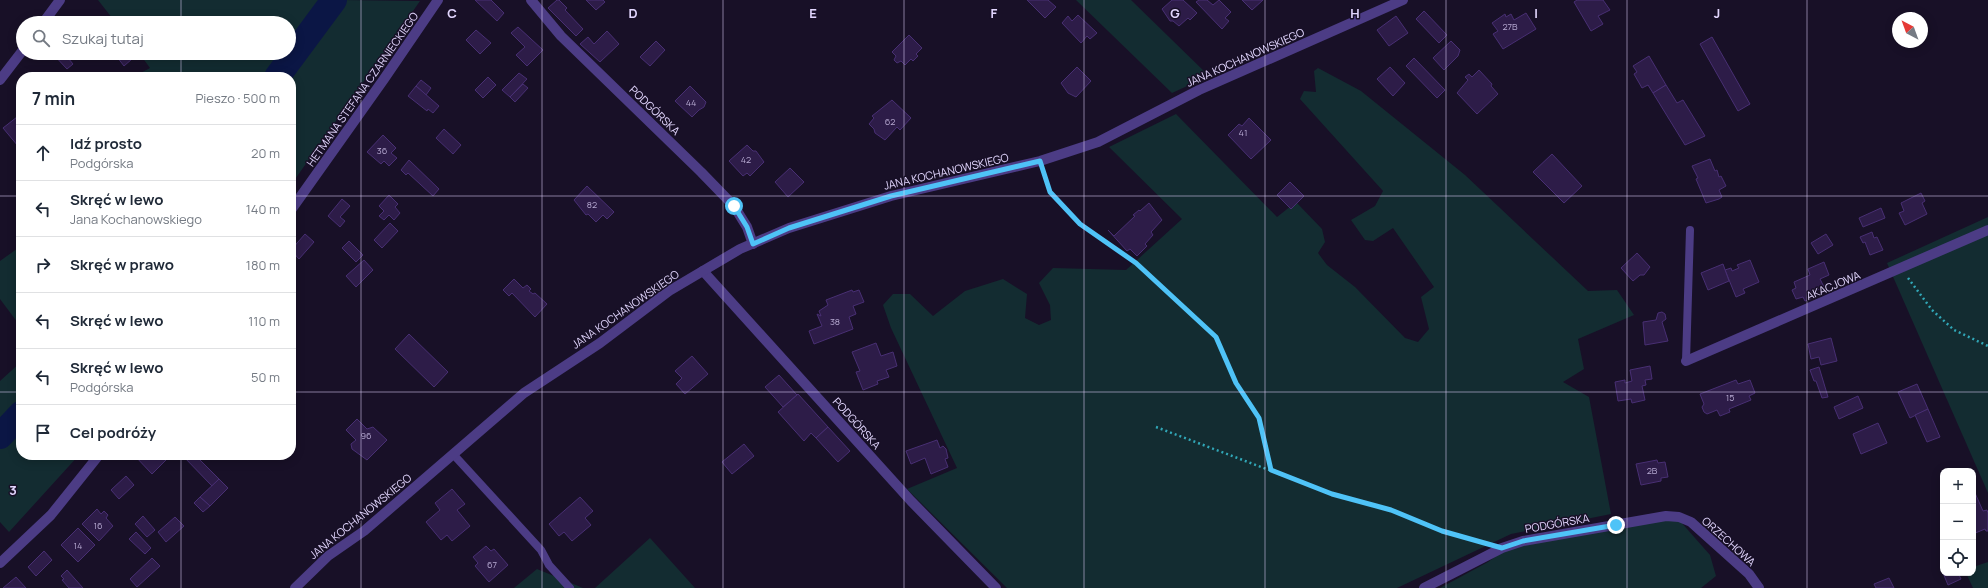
<!DOCTYPE html>
<html lang="pl">
<head>
<meta charset="utf-8">
<style>
	body { margin:0; font-family:Manrope,sans-serif; background:#f2f2f3; color:#1f2937 }
	.controls { position:absolute; right:12px; bottom:12px; display:grid; overflow:hidden; border-radius:8px; box-shadow:0 2px 10px #0003 }
	.controls button { width:36px; height:36px; display:grid; place-items:center; padding:0; border:0; border-bottom:1px solid #e0e1e3; background:#fff; color:#1f2937; font:20px sans-serif }
	.compass { position:absolute; left:1892px; top:12px; width:36px; height:36px; border-radius:50%; background:#fff; box-shadow:0 2px 10px #0003; rotate:319deg }
	.stop { position:absolute; width:12px; height:12px; margin:-9px; border:3px solid #4fc3f7; border-radius:50%; background:#fff }
	.stop.end { background:#4fc3f7; border-color:#fff; box-shadow:0 1px 4px #0008 }
	.list { margin:0; padding:0; list-style:none }
	h2 { display:flex; justify-content:space-between; align-items:center; height:52px; margin:0; padding:0 16px; font-size:17px }
	h2 small { font-size:13px; font-weight:400; color:#747a83 }
	.list li { display:grid; grid-template-columns:26px 1fr auto; gap:12px; align-items:center; box-sizing:border-box; height:56px; padding:0 16px; border-top:1px solid #e0e1e3 }
	.list b { display:block; font-size:15px; white-space:nowrap }
	.list p { margin:0; font-size:13px; white-space:nowrap; color:#747a83 }
	.list em { font-size:13px; font-style:normal; color:#747a83 }
	.icon { flex:none; width:22px; height:22px; fill:none; stroke:currentColor; stroke-width:2; stroke-linecap:round; stroke-linejoin:round }
	.map { position:relative; flex:none; width:1988px; height:588px; overflow:hidden }
	.search { position:absolute; background:#fff; box-shadow:0 2px 10px #0003; left:16px; top:16px; width:280px; height:44px; display:flex; align-items:center; gap:10px; box-sizing:border-box; padding:0 14px; border-radius:22px; color:#747a83; font-size:15px }
	.panel { position:absolute; background:#fff; box-shadow:0 2px 10px #0003; left:16px; top:72px; width:280px; height:388px; border-radius:16px }
	.map>svg:first-child { display:block }
</style>
</head>
<body>
<div class="map">
<svg width="1988" height="588" viewBox="0 0 1988 588">
	<rect width="100%" height="100%" fill="#181027"/>
	<!-- green -->
	<g fill="#132c31">
		<path d="M98,0H329L271,77H133L150,68L139,53H289V23H116Z"/>
		<path d="M340,0L420,1L291,185V77H282Z"/>
		<path d="M1076,0H1131L1209,76L1172,93Z"/>
		<path d="M1318,68L1361,91L1465,175L1588,291L1617,290L1634,315L1578,339L1584,369L1563,382L1589,397L1611,514L1511,534L1397,588H1007L907,489L957,468L891,328L883,305L893,294H910L933,316L965,291L1003,279L1027,294L1025,318L1039,325L1051,320L1050,305L1039,283L1053,268L1126,270L1182,219L1109,147L1176,114L1277,217L1296,202L1322,229L1325,242L1318,253L1327,265L1355,287L1405,338L1418,342L1429,329L1421,297L1434,287L1393,228L1373,241L1365,240L1351,220L1375,206L1383,191L1300,99L1304,91L1316,92L1314,71Z"/>
		<path d="M1988,217V493L1887,263Z"/>
		<path d="M21,246V327L0,299V261Z"/>
		<path d="M21,362V455H79L9,532L0,522V381Z"/>
		<path d="M1664,516L1680,521L1710,555L1716,576L1701,588H1440L1488,562L1513,544Z"/>
		<path d="M650,538L695,588H595Z"/>
		<path d="M1988,562V588H1973L1966,573H1973V567Z"/>
		<path d="M537,569L583,588H514Z"/>
	</g>
	<g fill="none" stroke-linecap="round" stroke-linejoin="round">
		<!-- river -->
		<g stroke="#0b1645" stroke-width="26">
			<path d="M277,77L334,0"/>
			<path d="M0,436L21,414"/>
		</g>
	</g>
	<!-- building -->
	<g fill="#2d1c48" stroke="#482f73">
		<path d="M475,0H491L504,13L497,21Z"/>
		<path d="M557,0H559L567,8L565,10L583,29L576,36L548,8Z"/>
		<path d="M586,0H603L605,2L596,10Z"/>
		<path d="M1027,0H1048L1056,7L1045,18Z"/>
		<path d="M1172,0H1183L1197,13L1190,20L1188,18L1179,26L1173,21H1170L1162,9Z"/>
		<path d="M1199,0H1207L1213,5L1219,0L1231,12L1225,18L1229,21L1222,29L1196,2Z"/>
		<path d="M1242,0H1263L1252,10Z"/>
		<path d="M1577,0H1603L1610,10L1598,16L1603,24L1591,31L1574,2Z"/>
		<path d="M1424,11L1447,35L1439,43L1416,19Z"/>
		<path d="M1526,13L1536,29L1503,49L1493,34L1498,31L1492,23L1505,14L1506,17L1511,14L1514,20Z"/>
		<path d="M1078,15L1097,33L1090,39L1087,36L1081,43L1062,23L1068,16L1072,21Z"/>
		<path d="M1396,16L1408,33L1389,46L1377,30Z"/>
		<path d="M518,27L543,50L527,66L516,55L525,47L511,33Z"/>
		<path d="M476,30L491,43L480,54L466,40Z"/>
		<path d="M607,31L619,44L600,62L580,44L588,37L594,44Z"/>
		<path d="M909,35L922,48L916,54L918,56L913,61L911,59L905,65L901,61L897,63L894,60L896,56L892,52Z"/>
		<path d="M1712,37L1750,104L1738,111L1700,44Z"/>
		<path d="M656,41L665,50L650,66L640,57Z"/>
		<path d="M1451,41L1460,50L1458,56L1444,70L1433,58Z"/>
		<path d="M64,53L73,64L67,69L53,54Z"/>
		<path d="M114,53H127L132,59L124,66Z"/>
		<path d="M1649,56L1666,85L1653,93L1648,85L1642,88L1634,74L1637,72L1633,66Z"/>
		<path d="M1414,58L1445,90L1437,98L1406,66Z"/>
		<path d="M1077,67L1091,81L1076,97L1068,93L1061,83Z"/>
		<path d="M1390,67L1405,83L1393,96L1377,79Z"/>
		<path d="M1479,70L1492,84L1491,86L1498,94L1477,114L1457,93L1468,80L1465,77L1469,74L1472,77Z"/>
		<path d="M519,73L527,79L510,97L502,90Z"/>
		<path d="M488,77L496,85L483,98L475,90Z"/>
		<path d="M421,80L431,88L426,95L416,86Z"/>
		<path d="M523,84L528,88L515,102L510,97Z"/>
		<path d="M1666,85L1677,103L1683,100L1705,136L1685,145L1653,93Z"/>
		<path d="M416,86L439,106L433,113L428,109L427,111L408,96Z"/>
		<path d="M690,86L706,102L704,107L699,110L692,117L675,101Z"/>
		<path d="M892,100L911,118L900,130L897,127L885,140L875,133L874,129L869,124L874,118L872,116Z"/>
		<path d="M17,117L21,122V144L18,146L3,128Z"/>
		<path d="M1249,118L1271,140L1251,159L1228,135L1239,124L1242,126Z"/>
		<path d="M444,129L461,145L453,154L436,138Z"/>
		<path d="M383,135L396,148L391,153L397,158L389,166L384,161L381,164L367,152Z"/>
		<path d="M747,145L753,151H756L764,162L750,176L747,173L743,176L729,161Z"/>
		<path d="M1552,154L1582,186L1564,203L1533,172Z"/>
		<path d="M1710,159L1715,171L1717,170L1719,177L1721,176L1726,186L1719,190L1722,197L1719,199L1706,203L1696,179L1698,178L1692,166Z"/>
		<path d="M409,160L439,189L433,196L408,173L406,175L401,170Z"/>
		<path d="M790,168L804,182L788,197L775,182Z"/>
		<path d="M1290,182L1304,196L1291,209L1277,195Z"/>
		<path d="M587,186L614,212L607,219L603,215L596,222L588,214L586,215L574,200Z"/>
		<path d="M1921,193L1925,201L1922,203L1927,214L1905,225L1899,213L1904,211L1901,203Z"/>
		<path d="M389,195L398,204L395,207L400,213L394,220L389,215L384,220L379,216L384,211L379,206Z"/>
		<path d="M342,199L350,206L340,217L345,221L340,227L328,216Z"/>
		<path d="M1149,203L1162,220L1151,232L1153,235L1145,244L1147,246L1137,256L1130,249L1127,251L1108,230L1114,236L1135,216L1133,215L1139,210L1140,211Z"/>
		<path d="M1881,208L1885,218L1863,227L1859,218Z"/>
		<path d="M390,223L398,231L382,248L374,240Z"/>
		<path d="M1872,232L1874,238L1877,237L1883,250L1870,255L1865,242L1863,243L1860,237Z"/>
		<path d="M305,234L314,242L299,259L291,250Z"/>
		<path d="M1826,234L1833,245L1818,254L1811,243Z"/>
		<path d="M349,241L363,255L356,262L342,248Z"/>
		<path d="M1637,253L1650,267L1644,275H1640L1633,281L1621,268Z"/>
		<path d="M364,260L373,270L356,287L346,276Z"/>
		<path d="M1750,260L1759,282L1743,289L1745,293L1736,297L1725,270L1731,268L1732,271L1739,268L1737,265Z"/>
		<path d="M1824,262L1829,275L1820,279L1824,287L1809,294L1811,299L1805,301L1803,297L1796,299L1792,290L1796,288L1794,282L1810,275L1808,269Z"/>
		<path d="M1723,264L1729,281L1708,290L1701,273Z"/>
		<path d="M514,279L523,288L527,285L531,289L529,291L533,294L535,293L547,304L535,317L512,293L509,296L503,290Z"/>
		<path d="M852,290L853,292L859,290L864,302L853,306L856,314L849,317L853,329L814,344L809,331L822,326L817,314L821,316L819,311L828,305L826,300Z"/>
		<path d="M1662,312L1665,314L1666,319L1662,322L1668,341L1645,345L1643,322L1656,320L1658,313Z"/>
		<path d="M409,334L448,372L434,387L395,349Z"/>
		<path d="M1831,338L1837,361L1821,365L1819,357L1811,359L1808,344Z"/>
		<path d="M876,343L881,356L893,352L897,366L886,370L889,377L877,381L878,384L863,390L856,372L860,371L852,352Z"/>
		<path d="M692,356L708,374L685,394L676,384L682,378L675,371Z"/>
		<path d="M1650,366L1652,379L1645,380L1646,385L1642,386L1645,400L1632,403L1631,399L1618,401L1615,382L1625,380V383L1632,381L1630,370Z"/>
		<path d="M1819,367L1828,397L1822,398L1816,381H1814L1810,370Z"/>
		<path d="M779,375L797,395L783,407L765,387Z"/>
		<path d="M1736,380L1738,384L1750,380L1755,393L1749,396L1751,400L1729,409L1730,412L1720,416L1717,410L1707,414L1704,412L1702,407L1704,404L1700,394Z"/>
		<path d="M1917,384L1928,409L1910,418L1898,392Z"/>
		<path d="M798,394L828,427L816,438L811,433L804,441L778,412Z"/>
		<path d="M1858,396L1863,408L1839,419L1834,407Z"/>
		<path d="M1928,409L1940,437L1927,442L1915,415Z"/>
		<path d="M357,419L367,429L373,427L387,440L367,460L352,449L351,444L356,440L346,430Z"/>
		<path d="M1878,423L1887,443L1861,454L1853,434Z"/>
		<path d="M828,427L850,451L838,462L816,438Z"/>
		<path d="M937,440L940,448L943,446L946,449L948,458L945,459L948,467L931,474L925,458L911,464L906,451Z"/>
		<path d="M744,444L754,456L732,474L722,462Z"/>
		<path d="M134,455H165L168,458L152,474Z"/>
		<path d="M182,455H195L219,479L212,486Z"/>
		<path d="M1657,460L1658,463L1665,462L1668,477L1661,478V481L1641,485L1636,464Z"/>
		<path d="M126,476L134,485L119,499L111,490Z"/>
		<path d="M219,479L228,488L210,506L200,497Z"/>
		<path d="M452,489L465,504L457,510L470,526L452,541L447,535L441,540L426,522L440,510L435,503Z"/>
		<path d="M1975,493L1983,511L1987,510L1988,513V531H1986L1985,529L1973,534V494Z"/>
		<path d="M200,497L210,506L203,512L194,503Z"/>
		<path d="M580,497L593,511L585,518L591,525L572,541L564,532L559,536L549,524Z"/>
		<path d="M97,509L101,514L104,511L108,515L106,518L113,526L99,541L82,524Z"/>
		<path d="M143,516L155,530L147,537L135,524Z"/>
		<path d="M175,517L184,526L166,542L158,532Z"/>
		<path d="M78,528L95,545L78,562L61,545Z"/>
		<path d="M136,532L151,548L145,554L129,539Z"/>
		<path d="M486,546L491,551L494,549L508,565L489,582L475,566L478,563L473,557Z"/>
		<path d="M44,551L52,560L36,576L28,567Z"/>
		<path d="M152,558L160,566L137,587L130,579Z"/>
		<path d="M67,570L83,588H69L62,580L64,579L61,576Z"/>
		<path d="M1943,573H1958L1961,579L1948,585Z"/>
		<path d="M16,577L26,588H3Z"/>
		<path d="M1889,578L1894,588H1876L1874,584Z"/>
	</g>
	<g fill="none" stroke-linecap="round" stroke-linejoin="round">
		<!-- path -->
		<g stroke="#31a7b7" stroke-width="2.5" stroke-dasharray="2 3" stroke-linecap="butt">
			<path d="M1043,171L1050,192L1080,224L1136,263L1216,337L1236,383L1259,418L1271,471"/>
			<path d="M1908,278L1932,310L1954,330L1988,346"/>
			<path d="M1156,427L1332,494L1391,510L1442,531L1484,543"/>
		</g>
		<!-- service -->
		<g stroke="#4c3c85" stroke-width="8">
			<path d="M1686,361L1690,230"/>
			<path d="M453,454L541,550L549,565L570,588"/>
		</g>
		<!-- minor -->
		<g stroke="#4c3c85" stroke-width="10">
			<path d="M531,0L561,36L701,172L734,206L747,227L753,244"/>
			<path d="M43,23L60,0"/>
			<path d="M0,80L23,50"/>
			<path d="M291,210L384,79L438,0"/>
			<path d="M703,271L911,501L996,588"/>
			<path d="M1686,361L1988,230"/>
			<path d="M0,563L51,515L99,455"/>
			<path d="M295,588L328,556L364,531L524,393L600,343L669,291L740,249L789,228L891,196L1040,161L1098,142L1199,90L1403,0"/>
			<path d="M1424,588L1502,548L1523,541L1666,516L1679,517L1691,522L1749,574L1759,588"/>
		</g>
	</g>
	<g fill="none" stroke-linecap="round" stroke-linejoin="round">
		<!-- route -->
		<path stroke="#4fc3f7" stroke-width="5" d="M734,206L747,227L753,244L789,228L891,196L1040,161L1050,192L1080,224L1136,263L1216,337L1236,383L1259,418L1271,470L1332,494L1391,510L1442,531L1502,548L1523,541L1616,525"/>
	</g>
	<!-- grid -->
	<path fill="none" stroke="#e2d6fe" stroke-width="1" stroke-opacity="0.55" d="M181,0V23M361,0V588M542,0V588M723,0V588M904,0V588M1084,0V588M1265,0V588M1446,0V588M1627,0V588M1807,0V588M181,53V77M0,196H21M291,196H1988M0,392H21M291,392H1988M181,455V588"/>
	<g text-anchor="middle" dominant-baseline="central" stroke-width="3" stroke-linejoin="round" paint-order="stroke">
		<!-- number labels -->
		<g font-size="9" fill="#b5a8d0">
			<text x="1510" y="26">27B</text>
			<text x="691" y="102">44</text>
			<text x="890" y="121">62</text>
			<text x="1243" y="132">41</text>
			<text x="382" y="150">36</text>
			<text x="746" y="159">42</text>
			<text x="592" y="204">82</text>
			<text x="835" y="321">38</text>
			<text x="1730" y="397">15</text>
			<text x="366" y="435">96</text>
			<text x="1652" y="470">2B</text>
			<text x="98" y="525">16</text>
			<text x="78" y="545">14</text>
			<text x="492" y="564">67</text>
		</g>
		<!-- street labels -->
		<g font-size="11" fill="#e2d6fe" stroke="#181027">
			<text transform="translate(1245 57) rotate(-24)">JANA KOCHANOWSKIEGO</text>
			<text transform="translate(362 89) rotate(-55)">HETMANA STEFANA CZARNIECKIEGO</text>
			<text transform="translate(655 110) rotate(44)">PODGÓRSKA</text>
			<text transform="translate(946 171) rotate(-13)">JANA KOCHANOWSKIEGO</text>
			<text transform="translate(1833 285) rotate(-23)">AKACJOWA</text>
			<text transform="translate(625 309) rotate(-35)">JANA KOCHANOWSKIEGO</text>
			<text transform="translate(857 423) rotate(48)">PODGÓRSKA</text>
			<text transform="translate(360 516) rotate(-39)">JANA KOCHANOWSKIEGO</text>
			<text transform="translate(1557 523) rotate(-10)">PODGÓRSKA</text>
			<text transform="translate(1729 541) rotate(42)">ORZECHOWA</text>
		</g>
	</g>
	<g font-size="13" text-anchor="middle" font-weight="bold" fill="#e2d6fe" stroke="#181027" stroke-width="3" stroke-linejoin="round" paint-order="stroke">
		<text x="452" y="18">C</text>
		<text x="633" y="18">D</text>
		<text x="813" y="18">E</text>
		<text x="994" y="18">F</text>
		<text x="1175" y="18">G</text>
		<text x="1355" y="18">H</text>
		<text x="1536" y="18">I</text>
		<text x="1717" y="18">J</text>
		<text x="13" y="495">3</text>
	</g>
</svg>
<div class="controls">
<button>+</button>
<button>−</button>
<button><svg class="icon" aria-label="locate" viewBox="0 0 24 24"><circle cx="12" cy="12" r="6"/><path d="M12 2v4M12 18v4M2 12h4M18 12h4"/></svg></button>
</div>
<svg class="compass" viewBox="-18 -18 36 36"><path d="M0-13l5 13h-10z" fill="#e53935"/><path d="M0 13l5-13h-10z" fill="#747a83"/></svg>
<div class="stop" style="left:734px;top:206px"></div>
<div class="stop end" style="left:1616px;top:525px"></div>
<div class="search"><svg class="icon" aria-label="search" viewBox="0 0 24 24"><circle cx="10" cy="10" r="6"/><path d="M15 15l6 6"/></svg>Szukaj tutaj</div>
<section class="panel">
<h2>7 min<small>Pieszo · 500 m</small></h2>
<ul class="list">
<li><svg class="icon" aria-label="ahead" viewBox="0 0 24 24"><path d="M12 20V5M6 11l6-6 6 6"/></svg><div><b>Idź prosto</b><p>Podgórska</p></div><em>20 m</em></li>
<li><svg class="icon" aria-label="left" viewBox="0 0 24 24"><path d="M17 20v-9H6M10 6l-5 5 5 5"/></svg><div><b>Skręć w lewo</b><p>Jana Kochanowskiego</p></div><em>140 m</em></li>
<li><svg class="icon" aria-label="right" viewBox="0 0 24 24"><path d="M7 20v-9h11M14 6l5 5-5 5"/></svg><div><b>Skręć w prawo</b></div><em>180 m</em></li>
<li><svg class="icon" aria-label="left" viewBox="0 0 24 24"><path d="M17 20v-9H6M10 6l-5 5 5 5"/></svg><div><b>Skręć w lewo</b></div><em>110 m</em></li>
<li><svg class="icon" aria-label="left" viewBox="0 0 24 24"><path d="M17 20v-9H6M10 6l-5 5 5 5"/></svg><div><b>Skręć w lewo</b><p>Podgórska</p></div><em>50 m</em></li>
<li><svg class="icon" aria-label="arrive" viewBox="0 0 24 24"><path d="M6 21V4h12l-3 4 3 4H6"/></svg><div><b>Cel podróży</b></div></li>
</ul>
</section>
</div>
</body>
</html>
